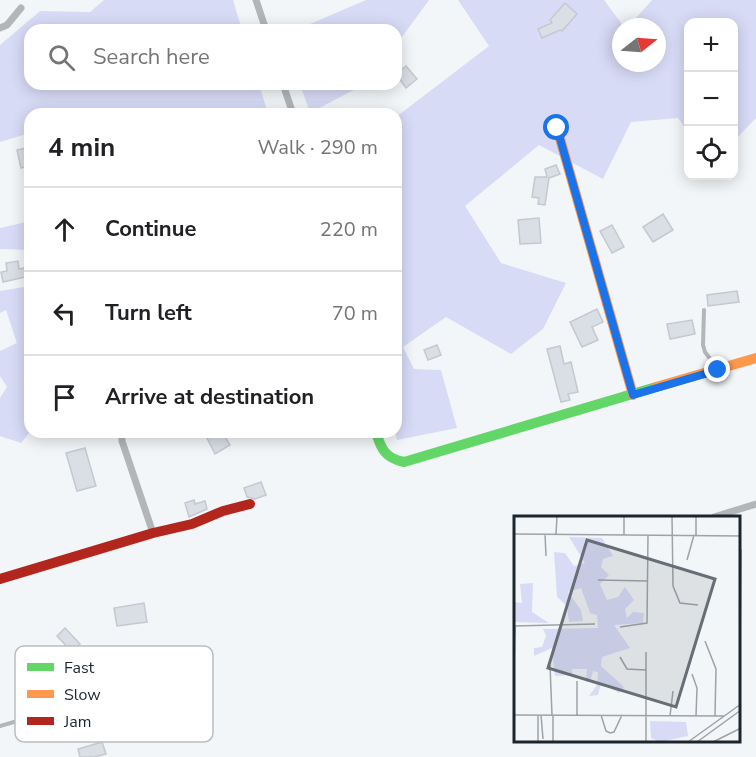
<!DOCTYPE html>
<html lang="en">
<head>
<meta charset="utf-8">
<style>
	body { margin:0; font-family:"Nunito Sans",sans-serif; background:#f2f2f2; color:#202124 }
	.controls { position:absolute; right:18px; top:18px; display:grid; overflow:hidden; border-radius:12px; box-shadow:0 3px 15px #0003 }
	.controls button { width:54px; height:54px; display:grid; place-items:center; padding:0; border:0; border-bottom:2px solid #e0e0e0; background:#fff; color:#202124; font:30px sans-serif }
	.compass { position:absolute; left:612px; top:18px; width:54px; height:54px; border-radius:50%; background:#fff; box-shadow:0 3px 15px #0003; rotate:73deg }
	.stop { position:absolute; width:18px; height:18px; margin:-14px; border:4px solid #1a73e8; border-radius:50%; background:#fff }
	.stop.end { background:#1a73e8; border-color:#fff; box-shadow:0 2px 6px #0008 }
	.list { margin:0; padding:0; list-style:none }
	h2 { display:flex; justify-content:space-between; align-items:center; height:78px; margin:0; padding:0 24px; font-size:26px }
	h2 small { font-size:20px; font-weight:400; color:#757577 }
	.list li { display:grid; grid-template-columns:39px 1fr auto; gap:18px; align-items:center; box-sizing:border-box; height:84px; padding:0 24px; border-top:2px solid #e0e0e0 }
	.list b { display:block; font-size:22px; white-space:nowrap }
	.list em { font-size:20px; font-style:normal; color:#757577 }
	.icon { flex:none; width:33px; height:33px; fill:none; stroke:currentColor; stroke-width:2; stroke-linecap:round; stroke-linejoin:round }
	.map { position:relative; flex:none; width:756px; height:757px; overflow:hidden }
	.search { position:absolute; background:#fff; box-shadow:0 3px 15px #0003; left:24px; top:24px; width:378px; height:66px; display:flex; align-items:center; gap:15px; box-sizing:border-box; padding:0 21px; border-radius:18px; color:#757577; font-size:22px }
	.panel { position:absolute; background:#fff; box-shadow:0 3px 15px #0003; left:24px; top:108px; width:378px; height:330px; border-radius:18px }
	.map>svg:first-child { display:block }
</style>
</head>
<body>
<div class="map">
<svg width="756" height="757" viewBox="0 0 756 757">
	<rect width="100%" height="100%" fill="#f3f6f8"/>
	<!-- green -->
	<g fill="#d8dbf6">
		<path d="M104,0H233L242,30H30V84H259L268,114H30V133L0,142V45L40,11L90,12Z"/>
		<path d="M366,0H429L396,45V30H296Z"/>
		<path d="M458,0H604L624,27H621V63H657V27H628L652,0H756V118L734,141V22H688V132L678,118L631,122L603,179L539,145L465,206L501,263L566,283L543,329L511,354L446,317L403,347L414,369L441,370L457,428L397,440L395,432L396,117L489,46Z"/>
		<path d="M300,84H365L310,113Z"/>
		<path d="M30,221V250L0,249V228Z"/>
		<path d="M30,286V432L21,443L0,436V398L7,387L0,376V351L17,343L6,310L0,313V291Z"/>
	</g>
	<!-- building -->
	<g fill="#dadee5" stroke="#c5c9cf" stroke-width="1.5">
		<path d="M565,3L577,14L562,31L560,30L542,38L538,29L552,23L550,20Z"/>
		<path d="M406,66L417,79L406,88L396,74Z"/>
		<path d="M30,147V166L21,168L17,150Z"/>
		<path d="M556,165L560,174L549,178L545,205L538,204L539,198L532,197L535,177H547L545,169Z"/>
		<path d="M663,214L673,230L653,242L643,227Z"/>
		<path d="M539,218L541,243L520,244L518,220Z"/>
		<path d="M612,225L624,247L612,253L600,231Z"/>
		<path d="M18,261L19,269L29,267L30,276L3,282L1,272L7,271L6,263Z"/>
		<path d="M737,291L739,302L708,306L707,295Z"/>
		<path d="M597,309L603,322L592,327L598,340L582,347L570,322Z"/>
		<path d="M692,320L695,334L670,339L667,324Z"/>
		<path d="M437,345L441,355L428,360L424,350Z"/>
		<path d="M560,346L564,364L571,362L578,392L568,394L570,400L561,402L547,349Z"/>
		<path d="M213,432H222L230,445L215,454L206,436Z"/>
		<path d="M85,448L96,486L77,491L66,453Z"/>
		<path d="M261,482L266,495L255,499L247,497L244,488Z"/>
		<path d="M194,500L195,504L205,501L207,509L189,517L185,503Z"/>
		<path d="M144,603L147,622L117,626L114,608Z"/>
		<path d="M65,628L80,644L72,652L57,636Z"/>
		<path d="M102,742L106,754L94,757H80L78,749Z"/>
	</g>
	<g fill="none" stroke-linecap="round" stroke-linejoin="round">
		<!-- lane -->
		<g stroke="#b2b6b9" stroke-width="4">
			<path d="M704,310L703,345L705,352L717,368"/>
			<path d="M0,726L51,711L68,709L80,717"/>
		</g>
		<!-- street -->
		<g stroke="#b2b6b9" stroke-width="7">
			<path d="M256,0L266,30"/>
			<path d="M0,28L7,25L21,8"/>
			<path d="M283,84L293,114"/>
			<path d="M122,432V441L153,533"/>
			<path d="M714,517L756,504"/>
		</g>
		<!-- fast -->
		<path stroke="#63d668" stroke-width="10" d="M376,432C381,449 385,458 404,462L656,387"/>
		<!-- slow -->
		<g stroke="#ff974d" stroke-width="10">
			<path d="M557,128L633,395"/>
			<path d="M656,387L756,358"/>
		</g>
		<!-- jam -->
		<path stroke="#b3261e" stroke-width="10" d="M0,579L153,533L192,524L223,511L250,504"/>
	</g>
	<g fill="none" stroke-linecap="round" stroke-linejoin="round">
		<!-- route -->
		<path stroke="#1a73e8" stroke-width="8" d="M557,128L633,395L718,370"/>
	</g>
	<!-- overview -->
	<g transform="translate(514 516)">
		<rect width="226" height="226" fill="#f3f6f8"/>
		<path d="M55,21L88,22L99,40L89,43L87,51L95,59L86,68L93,84L104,81L111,71L120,84L111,93L113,102L119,96L130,97L129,107L100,109L116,132L88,141L87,150L110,171L105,177L87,167L84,179L75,180L83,169L84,156L79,155L76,166H72L73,153H58V159L41,160L38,132L20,140V132L28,131L32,120L29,113L84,112L83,99L76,97L67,72L54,76L67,94L69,105L55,106L53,90L43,81L40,36L51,37L60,50L71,47ZM19,67L18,96L35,107L0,106V86L8,87L6,68ZM136,205L172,206L174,220L146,226L137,222Z" fill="#d8dbf6"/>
		<path fill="none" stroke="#9da2a7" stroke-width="1.5" d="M158,0L159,70L166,87L184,89M0,18L227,20M31,18L32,40M42,18L43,0M110,19V0M182,19V0M173,44L180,19M84,64L134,65M0,110L81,108M106,111L133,107L134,19M191,125L202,153L201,200M226,135L227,33M106,141L113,153L132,154M36,149L38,199M0,150L1,110M178,158L183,172L182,200M0,199L210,200M27,199L29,223M39,199V226M63,199V165M87,199L92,215L96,217L100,216L108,199M156,200L159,175M24,226V199M132,226V136M174,226L227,188M183,226L227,194M199,226L227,212"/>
		<path fill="#676e75" fill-opacity="0.15" stroke="#676e75" stroke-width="3" d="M73,24L201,63L162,191L34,152Z"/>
		<rect width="226" height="226" fill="none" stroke="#1b252e" stroke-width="3"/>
	</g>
	<!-- legend -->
	<rect x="15" y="646" width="198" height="96" rx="9" fill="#fff" stroke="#bbbec0" stroke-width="1.5"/>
	<rect x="27" y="663" width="27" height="8" fill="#63d668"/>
	<rect x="27" y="690" width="27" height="8" fill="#ff974d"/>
	<rect x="27" y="717" width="27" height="8" fill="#b3261e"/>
	<g font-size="16" fill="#1b252e">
		<text x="64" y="673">Fast</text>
		<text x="64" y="700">Slow</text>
		<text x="64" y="727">Jam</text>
	</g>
</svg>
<div class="controls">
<button>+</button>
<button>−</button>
<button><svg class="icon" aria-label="locate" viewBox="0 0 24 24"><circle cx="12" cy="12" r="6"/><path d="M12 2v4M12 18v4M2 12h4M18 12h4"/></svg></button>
</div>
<svg class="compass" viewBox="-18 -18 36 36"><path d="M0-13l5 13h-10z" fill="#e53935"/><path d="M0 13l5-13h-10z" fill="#757577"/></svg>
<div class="stop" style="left:557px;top:128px"></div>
<div class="stop end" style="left:718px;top:370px"></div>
<div class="search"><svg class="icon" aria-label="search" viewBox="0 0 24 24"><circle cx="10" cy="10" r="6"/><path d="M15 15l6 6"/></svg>Search here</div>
<section class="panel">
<h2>4 min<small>Walk · 290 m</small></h2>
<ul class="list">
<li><svg class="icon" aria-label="ahead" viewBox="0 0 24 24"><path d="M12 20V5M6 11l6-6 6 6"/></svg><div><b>Continue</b></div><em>220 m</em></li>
<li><svg class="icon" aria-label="left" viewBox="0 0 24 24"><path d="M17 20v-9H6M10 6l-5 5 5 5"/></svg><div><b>Turn left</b></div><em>70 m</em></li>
<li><svg class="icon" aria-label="arrive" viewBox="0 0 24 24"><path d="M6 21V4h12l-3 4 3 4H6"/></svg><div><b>Arrive at destination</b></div></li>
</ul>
</section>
</div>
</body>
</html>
